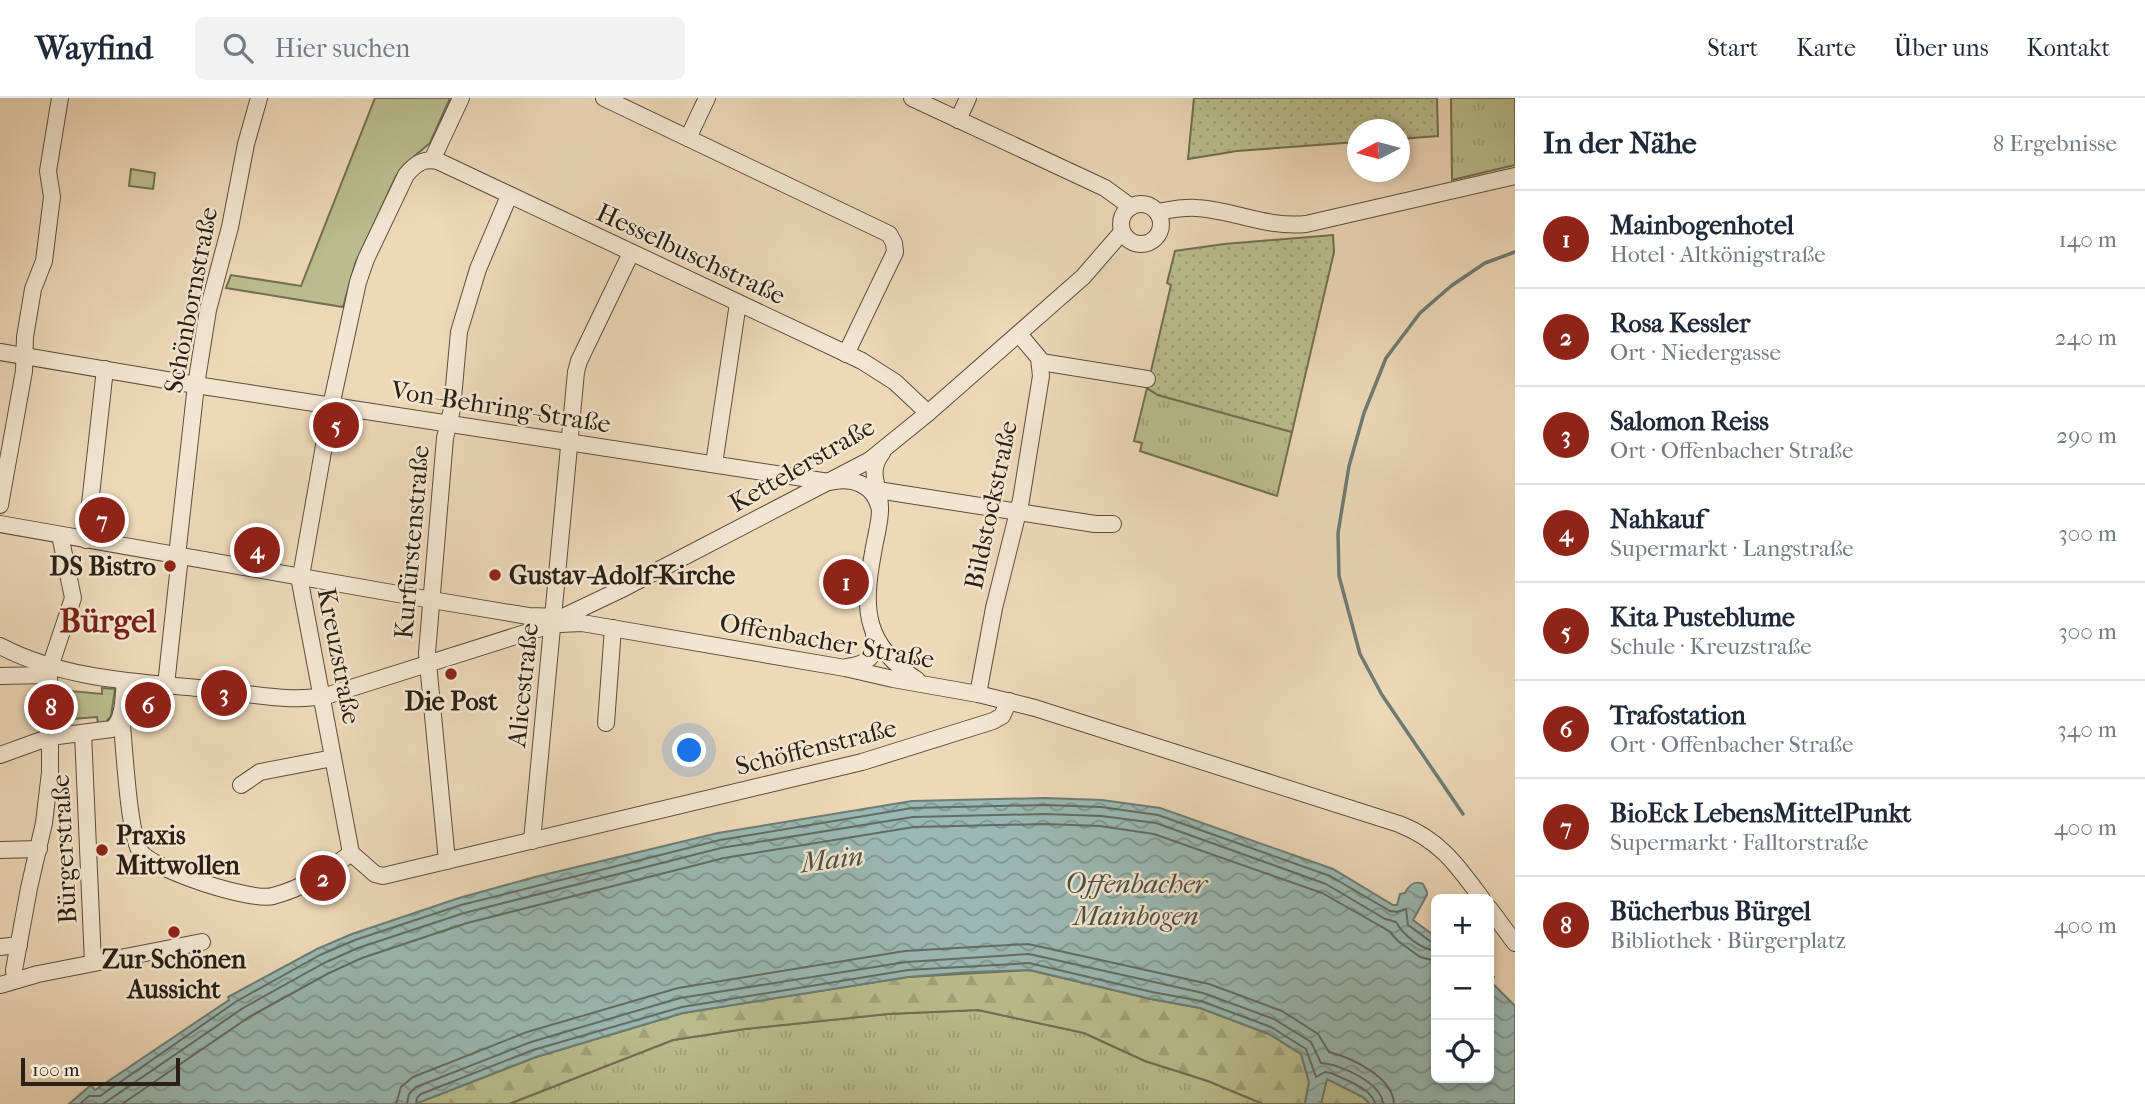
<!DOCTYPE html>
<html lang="de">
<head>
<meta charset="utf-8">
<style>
	body { margin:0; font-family:"IM FELL French Canon",serif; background:#f2f2f3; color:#1f2937 }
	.controls { position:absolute; right:21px; bottom:21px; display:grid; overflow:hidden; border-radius:10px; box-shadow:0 4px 10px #0003 }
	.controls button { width:63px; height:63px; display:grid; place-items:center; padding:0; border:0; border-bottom:2px solid #e0e1e3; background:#fff; color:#1f2937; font:35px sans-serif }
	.compass { position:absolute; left:1347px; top:21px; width:63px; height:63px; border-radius:50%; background:#fff; box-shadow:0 4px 10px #0003; rotate:264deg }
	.scale { position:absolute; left:21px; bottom:18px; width:159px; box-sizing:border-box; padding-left:7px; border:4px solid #2a2015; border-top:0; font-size:19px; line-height:24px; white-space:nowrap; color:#2a2015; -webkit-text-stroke:5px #f3e6d1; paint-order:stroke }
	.you { position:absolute; left:690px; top:653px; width:24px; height:24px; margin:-18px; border:5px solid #fff; border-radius:50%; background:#1a73e8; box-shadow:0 0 0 10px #1a73e833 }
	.badge { display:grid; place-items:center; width:46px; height:46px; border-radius:50%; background:#8f2418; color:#fff; font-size:23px; font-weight:700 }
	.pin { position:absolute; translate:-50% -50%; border:4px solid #fff; box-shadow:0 2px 7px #0006 }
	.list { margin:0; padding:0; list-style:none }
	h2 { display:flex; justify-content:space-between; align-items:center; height:91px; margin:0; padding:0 28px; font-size:30px }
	h2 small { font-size:23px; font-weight:400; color:#747a83 }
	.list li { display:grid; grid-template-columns:46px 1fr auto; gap:21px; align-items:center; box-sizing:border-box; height:98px; padding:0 28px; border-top:2px solid #e0e1e3 }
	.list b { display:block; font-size:26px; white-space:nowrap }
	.list p { margin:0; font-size:23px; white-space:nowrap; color:#747a83 }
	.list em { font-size:23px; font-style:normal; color:#747a83 }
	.icon { flex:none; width:38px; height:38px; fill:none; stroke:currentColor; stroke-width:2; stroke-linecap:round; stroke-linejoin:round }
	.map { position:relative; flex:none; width:1515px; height:1006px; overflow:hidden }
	header { display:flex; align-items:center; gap:42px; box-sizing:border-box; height:98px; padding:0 35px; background:#fff; border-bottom:2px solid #e0e1e3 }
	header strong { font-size:33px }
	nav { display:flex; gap:38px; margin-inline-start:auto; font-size:24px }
	.search { width:490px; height:63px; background:#f2f2f3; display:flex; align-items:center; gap:18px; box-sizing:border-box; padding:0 24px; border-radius:10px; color:#747a83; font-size:26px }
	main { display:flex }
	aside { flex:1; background:#fff }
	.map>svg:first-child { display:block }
</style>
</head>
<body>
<header>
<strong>Wayfind</strong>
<div class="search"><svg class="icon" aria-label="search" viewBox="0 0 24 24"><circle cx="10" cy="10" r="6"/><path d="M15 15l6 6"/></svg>Hier suchen</div>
<nav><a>Start</a><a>Karte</a><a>Über uns</a><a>Kontakt</a></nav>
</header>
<main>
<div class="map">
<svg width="1515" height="1006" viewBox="0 0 1515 1006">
	<defs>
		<pattern id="grass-tufts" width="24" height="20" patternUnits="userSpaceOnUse" patternTransform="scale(1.75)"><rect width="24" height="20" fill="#babe8e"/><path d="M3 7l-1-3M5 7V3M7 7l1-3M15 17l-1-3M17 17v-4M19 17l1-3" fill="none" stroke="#a0a37a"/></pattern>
		<pattern id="forest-firs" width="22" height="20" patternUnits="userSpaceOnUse" patternTransform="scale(1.75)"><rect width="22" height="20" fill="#babe8e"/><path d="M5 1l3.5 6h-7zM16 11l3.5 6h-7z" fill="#a0a37a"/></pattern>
		<pattern id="garden-dots" width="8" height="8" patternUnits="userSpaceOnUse" patternTransform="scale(1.75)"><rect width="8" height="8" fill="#babe8e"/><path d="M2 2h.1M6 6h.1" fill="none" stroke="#a0a37a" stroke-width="1.8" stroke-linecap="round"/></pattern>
		<pattern id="water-waves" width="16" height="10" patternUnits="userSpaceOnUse" patternTransform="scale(1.75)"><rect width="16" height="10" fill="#9ab9b3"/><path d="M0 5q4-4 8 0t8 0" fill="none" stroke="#7e9690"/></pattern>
	</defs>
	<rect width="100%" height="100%" fill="#edd8b8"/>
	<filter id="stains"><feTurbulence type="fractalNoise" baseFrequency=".00286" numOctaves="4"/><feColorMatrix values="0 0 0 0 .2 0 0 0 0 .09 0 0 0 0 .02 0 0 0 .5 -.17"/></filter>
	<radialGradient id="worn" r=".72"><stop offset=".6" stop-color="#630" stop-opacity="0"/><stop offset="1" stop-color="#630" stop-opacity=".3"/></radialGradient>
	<!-- grass -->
	<g fill="url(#grass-tufts)" stroke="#726f52" stroke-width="2">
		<path d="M1451,0H1515V67L1452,82Z"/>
		<path d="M1147,290L1158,297L1292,334L1277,398L1140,353L1142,345L1134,343Z"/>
		<path d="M978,912L1084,935L1145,963L1208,983L1263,1006H509L673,942L745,931L888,916Z"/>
	</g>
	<!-- forest -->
	<g fill="url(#forest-firs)" stroke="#726f52" stroke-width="2">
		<path d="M1029,872L1151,901L1200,910L1269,936L1301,956L1309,984L1305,1006H1263L1208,983L1145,963L1084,935L978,912L888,916L745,931L673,942L509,1006H415L536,959L683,915L908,879Z"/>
		<path d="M1327,980L1363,999L1370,1006H1321Z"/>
	</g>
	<!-- park -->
	<g fill="#babe8e" stroke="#726f52" stroke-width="2">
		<path d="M375,0H450L430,45L403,68L396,78L355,166L343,209L226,190L231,177L301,188Z"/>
		<path d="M131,71L155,75L153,91L129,88Z"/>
		<path d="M102,590L115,591L111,618L105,625L98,626L97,619L60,622V592L102,596Z"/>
	</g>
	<!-- garden -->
	<g fill="url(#garden-dots)" stroke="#726f52" stroke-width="2">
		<path d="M1194,0H1437L1438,38L1400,41V32H1358L1357,44L1237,53L1188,61Z"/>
		<path d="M1333,137L1334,154L1292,334L1158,297L1147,290L1171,187L1167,185L1175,153L1224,146Z"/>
	</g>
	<!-- water -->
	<path fill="url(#water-waves)" stroke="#6d7c74" stroke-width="2" d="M1045,700L1102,702L1160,710L1333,771L1393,807H1397L1400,796L1405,795C1409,787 1414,782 1423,786L1427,794V797L1413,822L1436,839V980H1489V874L1494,879L1490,883L1515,908V1006H1370L1363,999L1327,981L1321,1006H1305L1309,984L1301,956L1269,936L1200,910L1151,901L1030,872L970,874L908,879L683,915L536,959L415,1006H69L91,987L95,992L229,902L228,899L317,851L352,836L459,800L535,779L718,735L912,703Z"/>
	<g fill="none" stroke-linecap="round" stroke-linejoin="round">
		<!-- shore -->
		<g stroke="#626c64" stroke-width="2">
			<path d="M80,1006L89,998H100L237,903L320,857L355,842L461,807L720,742L912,710L1045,707L1101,709L1158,717L1330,778L1390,813L1397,814L1406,811L1408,827L1430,843L1436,844"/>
			<path d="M103,1006L243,910L324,865L358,850L464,815L721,750L913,719L1045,716L1101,718L1156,725L1326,786L1385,821L1396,824C1403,837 1421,851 1436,853"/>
			<path d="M122,1006L249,919L329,875L362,860L467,825L724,760L914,729L1045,726L1100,728L1154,736L1322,795L1389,833L1398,843L1420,859L1436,863"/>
			<path d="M396,1006L401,989L413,979L527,934L678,890L905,853L1028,846L1209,886L1282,913L1318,936L1329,954C1352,960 1393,979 1394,1006"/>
			<path d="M407,1006L409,996L416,989L531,944L680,900L906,864L1029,856L1203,895L1274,921L1311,944L1321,965C1340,966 1382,985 1383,1006"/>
			<path d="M416,1006L417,1000L421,996L533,952L682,909L908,872L1029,865L1152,894L1201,903L1271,929L1306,951L1316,979L1325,974L1331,975C1345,982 1372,990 1375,1006"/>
		</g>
		<!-- stream -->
		<path stroke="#6d7c74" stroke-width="3.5" d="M1463,716L1382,597L1360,556L1339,478L1338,435L1349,368L1364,315L1386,260L1420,215L1451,188L1485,165L1515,154"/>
		<defs>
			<g id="minor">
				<path d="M604,0L889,136L894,145L895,154L846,256"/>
				<path d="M912,0L1105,90L1131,109"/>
				<path d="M958,22L968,0"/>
				<path d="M688,40L707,0"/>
				<path d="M432,62L461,0"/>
				<circle cx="1141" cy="126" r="20"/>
				<path d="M1157,114C1169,112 1183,109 1196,110C1234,112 1266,130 1306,126L1515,78"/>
				<path d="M0,254L196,287L829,384C853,378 875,387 880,412"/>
				<path d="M1041,264L1147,281"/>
				<path d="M928,315L895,284L862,263L440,64C425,59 416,65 406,77L366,161L358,184L331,308L300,484L351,755L375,776L383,778L862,664L993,623L1002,618L1009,603"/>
				<path d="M882,355C866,375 881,390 880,412C880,426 875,441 873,455C862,513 865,547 917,582"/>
				<path d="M714,366L738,205"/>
				<path d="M871,391L1095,426H1113"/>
				<path d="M0,407L24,273L25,239L33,191L44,163L52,99L48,73L60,0"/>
				<path d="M0,426L432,502L528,518L563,519L624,490L870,362L928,315L1083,179L1122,134"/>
				<path d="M60,437L73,500L49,572L50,639L112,631C125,621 123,598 125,583"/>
				<path d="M86,442L105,271"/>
				<path d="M177,458L196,287L208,212L230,129L246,46L259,0"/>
				<path d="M0,548C67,583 142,584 216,592C253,596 292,605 329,597L541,530L560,526L582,525L845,570L893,581L978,596L1035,610L1399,726C1440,742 1457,767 1482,801"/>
				<path d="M847,569C868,566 877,559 874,536"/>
				<path d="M0,578L49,577"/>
				<path d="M166,587L180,458"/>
				<path d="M978,596L994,510L1021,402L1041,278L1039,260L1019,236"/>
				<path d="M121,616C124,643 128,733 140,753C152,772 252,804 273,798C304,790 327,774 351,755"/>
				<path d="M606,625L613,530"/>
				<path d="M83,635L93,865"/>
				<path d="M0,657L50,639V674L44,725L29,790L14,872L15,881"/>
				<path d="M241,687L260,674L333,660"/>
				<path d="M532,743L576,274L579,263L631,155"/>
				<path d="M0,752L39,751"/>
				<path d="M447,763L427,555L445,340L452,311L459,234L478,171L509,98"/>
				<path d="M1489,810L1515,845"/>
				<path d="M0,849L19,847"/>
				<path d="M0,887L38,876L202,844"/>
			</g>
		</defs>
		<!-- minor casing -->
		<use href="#minor" stroke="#5b4e3e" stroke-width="18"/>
		<!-- minor -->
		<use href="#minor" stroke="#f3e6d1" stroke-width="16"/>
	</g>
	<!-- markers -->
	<g fill="#8f2418" stroke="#f3e6d1" stroke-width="2.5">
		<circle cx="170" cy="468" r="7"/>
		<circle cx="495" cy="477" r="7"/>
		<circle cx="451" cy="576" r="7"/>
		<circle cx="102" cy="752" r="7"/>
		<circle cx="174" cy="834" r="7"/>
	</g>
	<g text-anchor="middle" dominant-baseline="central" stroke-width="5" stroke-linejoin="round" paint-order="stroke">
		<!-- street labels -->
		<g font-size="26" fill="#2a2015" stroke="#f3e6d1">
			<text transform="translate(691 156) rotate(25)">Hesselbuschstraße</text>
			<text transform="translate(191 202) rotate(-79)">Schönbornstraße</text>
			<text transform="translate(501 309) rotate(9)">Von-Behring-Straße</text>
			<text transform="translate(802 367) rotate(-30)">Kettelerstraße</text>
			<text transform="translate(991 407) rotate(-78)">Bildstockstraße</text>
			<text transform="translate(412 444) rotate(-85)">Kurfürstenstraße</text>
			<text transform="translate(827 543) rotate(10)">Offenbacher Straße</text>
			<text transform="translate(339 558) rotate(79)">Kreuzstraße</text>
			<text transform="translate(523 587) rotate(-84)">Alicestraße</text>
			<text transform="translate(816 649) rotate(-14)">Schöffenstraße</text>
			<text transform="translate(64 751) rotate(-93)">Bürgerstraße</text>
		</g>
		<!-- poi labels -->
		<g font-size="26" font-weight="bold" fill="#2a2015" stroke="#f3e6d1" text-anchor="start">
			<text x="156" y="468" text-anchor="end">DS Bistro</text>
			<text x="509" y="477">Gustav-Adolf-Kirche</text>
			<text x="451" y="603" text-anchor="middle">Die Post</text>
			<text x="116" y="737">Praxis<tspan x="116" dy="30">Mittwollen</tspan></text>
			<text x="174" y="861" text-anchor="middle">Zur Schönen<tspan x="174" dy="30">Aussicht</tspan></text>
		</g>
		<!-- water labels -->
		<g font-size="28" font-style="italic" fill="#4c4e44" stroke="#f3e6d1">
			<text transform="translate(832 761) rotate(-7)">Main</text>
			<text x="1136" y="785">Offenbacher<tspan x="1136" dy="32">Mainbogen</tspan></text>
		</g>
		<!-- district labels -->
		<g font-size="33" font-weight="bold" fill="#7a1f14" stroke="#f3e6d1">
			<text x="108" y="523">Bürgel</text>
		</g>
	</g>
	<rect width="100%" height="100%" filter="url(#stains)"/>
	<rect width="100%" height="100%" fill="url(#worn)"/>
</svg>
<div class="controls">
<button>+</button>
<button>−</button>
<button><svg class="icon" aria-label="locate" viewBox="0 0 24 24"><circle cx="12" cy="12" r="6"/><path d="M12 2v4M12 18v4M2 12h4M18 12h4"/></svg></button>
</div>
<svg class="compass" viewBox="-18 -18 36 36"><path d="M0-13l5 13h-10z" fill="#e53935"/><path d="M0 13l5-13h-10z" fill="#747a83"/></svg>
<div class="scale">100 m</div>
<div class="you"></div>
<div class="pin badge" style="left:846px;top:484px">1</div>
<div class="pin badge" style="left:323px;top:780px">2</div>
<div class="pin badge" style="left:224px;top:595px">3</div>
<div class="pin badge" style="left:257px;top:452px">4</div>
<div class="pin badge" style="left:336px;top:327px">5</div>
<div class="pin badge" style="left:148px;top:607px">6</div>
<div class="pin badge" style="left:102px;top:422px">7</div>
<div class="pin badge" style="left:51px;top:609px">8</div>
</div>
<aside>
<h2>In der Nähe<small>8 Ergebnisse</small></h2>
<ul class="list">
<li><span class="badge">1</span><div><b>Mainbogenhotel</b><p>Hotel · Altkönigstraße</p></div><em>140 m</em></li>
<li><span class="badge">2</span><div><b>Rosa Kessler</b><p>Ort · Niedergasse</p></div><em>240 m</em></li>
<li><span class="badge">3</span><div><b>Salomon Reiss</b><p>Ort · Offenbacher Straße</p></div><em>290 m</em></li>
<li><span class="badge">4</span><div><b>Nahkauf</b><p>Supermarkt · Langstraße</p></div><em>300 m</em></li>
<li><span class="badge">5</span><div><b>Kita Pusteblume</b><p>Schule · Kreuzstraße</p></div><em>300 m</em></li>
<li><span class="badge">6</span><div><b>Trafostation</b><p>Ort · Offenbacher Straße</p></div><em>340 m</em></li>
<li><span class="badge">7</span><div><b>BioEck LebensMittelPunkt</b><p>Supermarkt · Falltorstraße</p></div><em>400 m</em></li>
<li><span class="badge">8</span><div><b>Bücherbus Bürgel</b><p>Bibliothek · Bürgerplatz</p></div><em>400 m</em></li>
</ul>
</aside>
</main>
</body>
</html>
